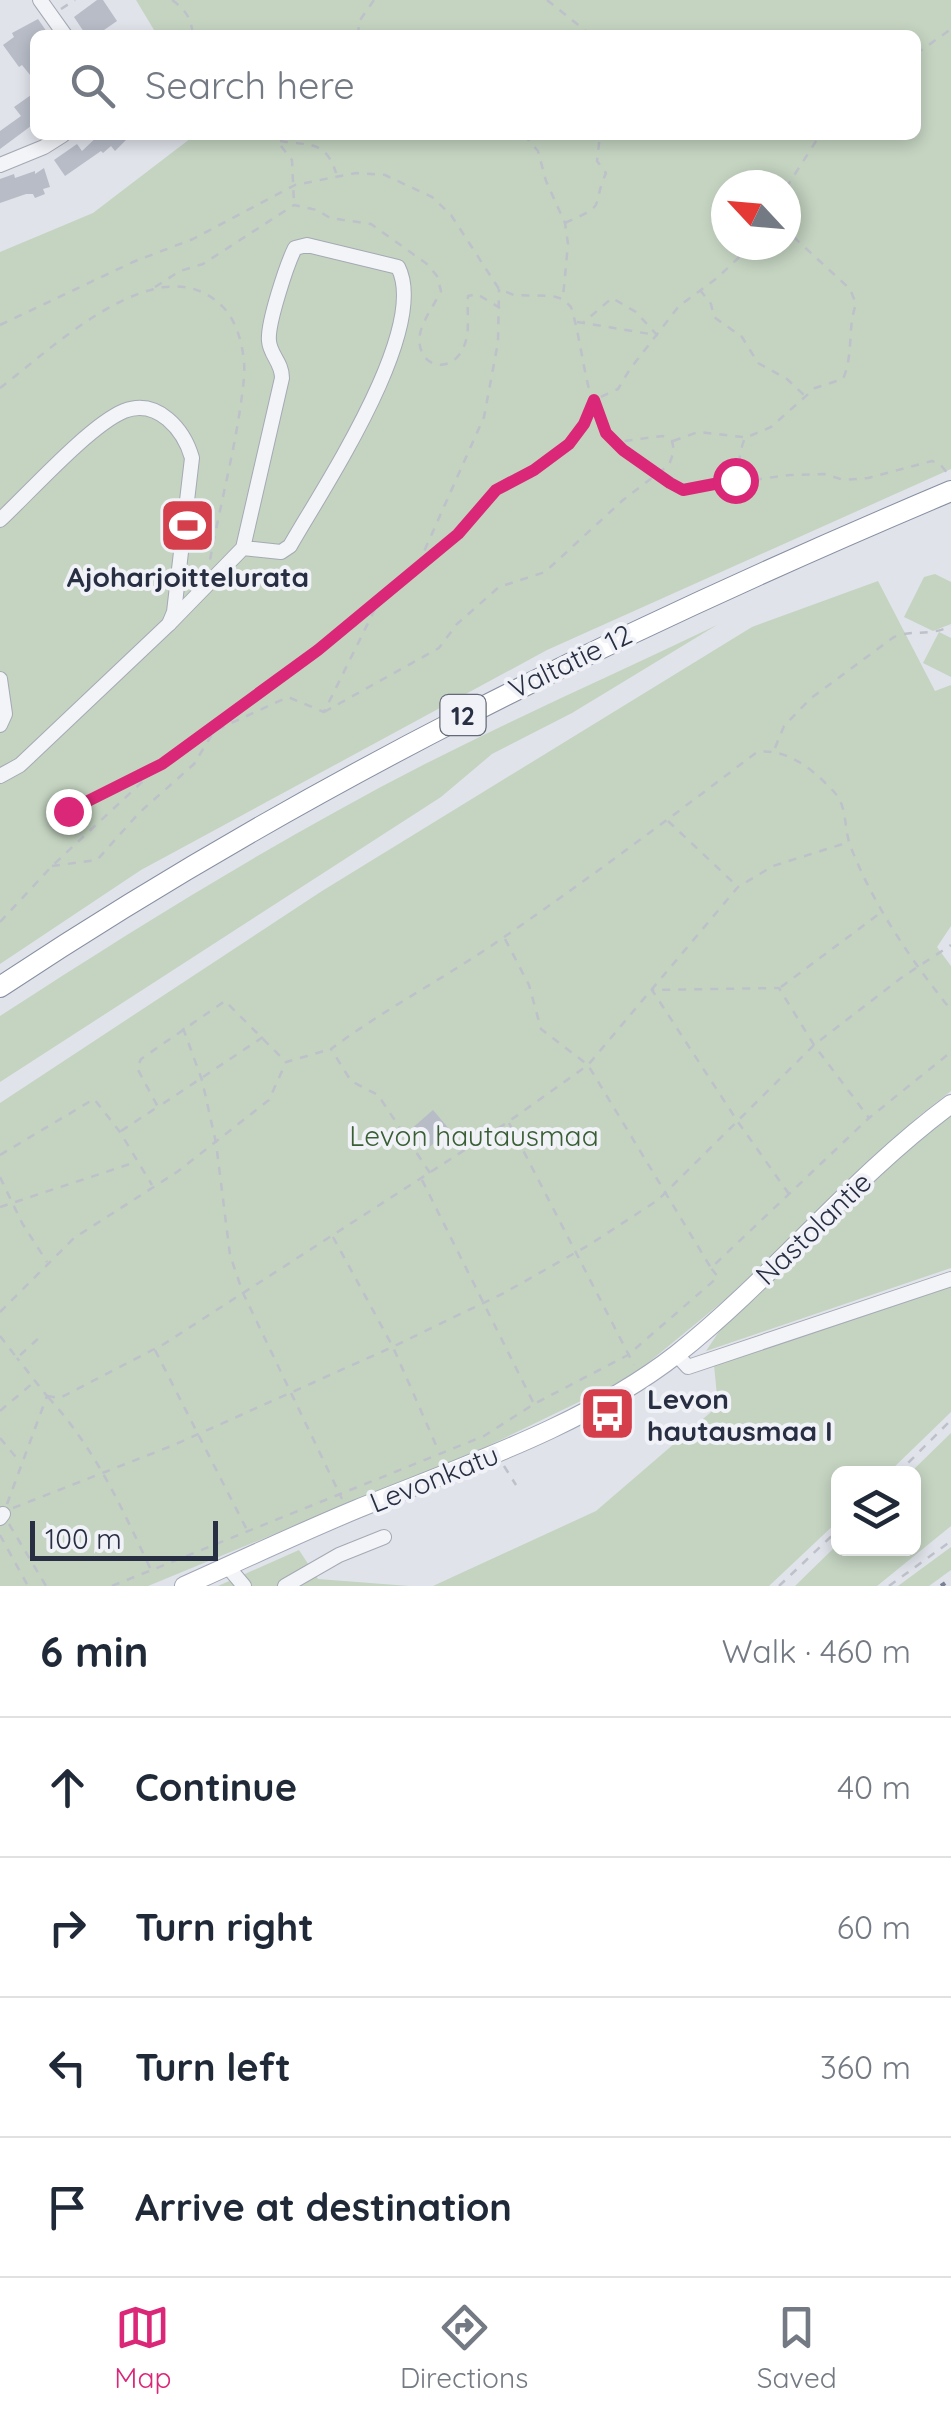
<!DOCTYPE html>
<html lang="en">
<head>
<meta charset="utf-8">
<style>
	body { margin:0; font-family:Quicksand,sans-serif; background:#f6f6f7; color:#1f2937 }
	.controls { position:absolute; right:30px; bottom:30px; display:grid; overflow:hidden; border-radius:15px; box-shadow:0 5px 15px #0003 }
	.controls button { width:90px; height:90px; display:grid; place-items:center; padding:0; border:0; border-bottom:2px solid #e0e1e3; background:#fff; color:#1f2937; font:50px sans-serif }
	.compass { position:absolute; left:711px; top:170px; width:90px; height:90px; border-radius:50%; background:#fff; box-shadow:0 5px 15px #0003; rotate:296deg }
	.scale { position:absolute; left:30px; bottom:25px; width:188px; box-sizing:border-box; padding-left:10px; border:5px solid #282f42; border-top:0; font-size:28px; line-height:35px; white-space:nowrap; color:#282f42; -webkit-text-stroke:8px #f0f2f7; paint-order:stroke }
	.stop { position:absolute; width:30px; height:30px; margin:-22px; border:8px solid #db2777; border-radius:50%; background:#fff }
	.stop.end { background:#db2777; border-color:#fff; box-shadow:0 2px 10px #0008 }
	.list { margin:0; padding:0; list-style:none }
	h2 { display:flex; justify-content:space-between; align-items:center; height:130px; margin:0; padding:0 40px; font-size:42px }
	h2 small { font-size:32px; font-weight:400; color:#747a83 }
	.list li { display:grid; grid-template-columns:65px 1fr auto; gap:30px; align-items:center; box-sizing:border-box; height:140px; padding:0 40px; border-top:2px solid #e0e1e3 }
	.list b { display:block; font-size:38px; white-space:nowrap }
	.list em { font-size:32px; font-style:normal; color:#747a83 }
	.icon { flex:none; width:55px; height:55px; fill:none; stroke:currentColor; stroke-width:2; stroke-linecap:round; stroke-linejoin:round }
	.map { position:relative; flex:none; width:951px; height:1586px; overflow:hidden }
	.search { position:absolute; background:#fff; box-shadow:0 5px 15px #0003; left:30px; right:30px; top:30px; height:110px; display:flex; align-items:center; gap:25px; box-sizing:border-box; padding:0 35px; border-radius:15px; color:#747a83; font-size:38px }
	.sheet { height:690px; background:#fff }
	nav { display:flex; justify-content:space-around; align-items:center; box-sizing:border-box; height:140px; border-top:2px solid #e0e1e3; background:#fff; font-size:28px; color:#747a83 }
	nav a { display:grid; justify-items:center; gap:5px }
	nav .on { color:#db2777 }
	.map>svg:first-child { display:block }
</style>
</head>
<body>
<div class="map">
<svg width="951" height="1586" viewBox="0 0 951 1586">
	<rect width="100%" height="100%" fill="#e0e3ea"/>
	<!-- green -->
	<g fill="#c4d4c1" fill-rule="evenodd">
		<path d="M136,0H951V469L547,650L141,870L0,964V252L93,213L195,135H916V35H157ZM726,185H786V245H726Z"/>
		<path d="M935,574L951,582V624L933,631L904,617L924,577Z"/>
		<path d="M878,581L935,691L951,685V926L937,947L951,966V1091L919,1116L727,1298L643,1367L610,1387L486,1447L148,1586H0V1103L322,891L752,627Z"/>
		<path d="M717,625L572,713L492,754L441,797L0,1082V1016C137,927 277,840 423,765C519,716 619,672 717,625Z"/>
		<path d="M939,632L951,638V677L923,663Z"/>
		<path d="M951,1114V1268L706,1351L730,1315L868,1185Z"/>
		<path d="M951,1286V1412L888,1473L838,1474V1521L769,1586H433L596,1511L718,1406L714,1365Z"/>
		<path d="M951,1433V1526L877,1586H795L838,1544V1548H914V1474L910,1473Z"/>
		<path d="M951,1547V1570L929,1586H898Z"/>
		<path d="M299,1550L318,1579L409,1586H218Z"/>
	</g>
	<!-- building -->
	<g fill="#b7bcc7">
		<path d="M97,0H103L117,21L104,30L107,35H86L74,17Z"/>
		<path d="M38,19L49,35H35V81L22,65L19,67L3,45L14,37L12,33Z"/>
		<path d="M31,95L35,101V123L0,149V131L21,116L14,107Z"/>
		<path d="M99,135H131L115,151L111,146L103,153L101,151L65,176L54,160L77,144L82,151Z"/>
		<path d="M44,168L50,187L43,189L45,194L35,198L33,194H26L0,203V179L14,174L15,178L35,171V174Z"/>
		<path d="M433,1110L450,1130L427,1149L410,1130Z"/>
	</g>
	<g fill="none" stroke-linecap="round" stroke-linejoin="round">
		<defs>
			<g id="minor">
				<path d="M40,0L65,35"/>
				<path d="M0,165L44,147L63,135"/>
				<path d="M0,520C30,492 90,425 124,411C158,398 184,430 192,458L174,612L169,624L20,765L0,776"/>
				<path d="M169,624L243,548L282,378C282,362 270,355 269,341C267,324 287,264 295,248L307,245L398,267C430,329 323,488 290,546L281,552L243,548"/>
				<path d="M0,679L5,714L0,725"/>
				<path d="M676,1354L688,1367L951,1279"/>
				<path d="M0,1518L3,1514"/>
				<path d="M228,1567L244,1586"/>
				<path d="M285,1586L339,1555L384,1537"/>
			</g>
			<path id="major" d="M184,1586C242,1560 299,1533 357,1509C463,1466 586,1425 677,1354C774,1277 851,1178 951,1104"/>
			<path id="highway" d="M0,987C301,787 619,631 951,491"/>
		</defs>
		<!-- minor casing -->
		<use href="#minor" stroke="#a5a9b4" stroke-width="16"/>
		<!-- major casing -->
		<use href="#major" stroke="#9fa6b6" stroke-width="20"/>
		<!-- highway casing -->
		<use href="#highway" stroke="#878fa1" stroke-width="22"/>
		<!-- path -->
		<g stroke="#bec1c9" stroke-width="2.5" stroke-dasharray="8 8" stroke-linecap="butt">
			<path d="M172,0C186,10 191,18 193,35"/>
			<path d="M547,0L591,35"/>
			<path d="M61,9L75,0"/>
			<path d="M359,35L358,23L374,0"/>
			<path d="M916,54L951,29"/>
			<path d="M265,135C294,152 323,130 336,173"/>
			<path d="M524,135L538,151L546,181L565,223L568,244L563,297"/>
			<path d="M281,146L292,160L294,204"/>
			<path d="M786,188L820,135"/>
			<path d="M565,223C610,203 590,209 606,173L597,161L600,135"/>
			<path d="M155,287L180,271L203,264L294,205L317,210L330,218L371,224L427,264L437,276L441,291C435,304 423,319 420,334C414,370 459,379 467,336C469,324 467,309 468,296L477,294L500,308"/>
			<path d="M700,290L711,304L714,317L742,337L758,363L787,379L804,395"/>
			<path d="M577,322C604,326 630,331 657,335L636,312L612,298L583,323"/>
			<path d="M0,325L133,262L193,239L295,185L356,173L385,175L432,197L451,215L499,289L514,295L552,296L563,299L571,307C583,344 585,402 607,434C621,454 661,478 683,489L790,475L824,474L844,480L868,478L932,461L940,464L948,474"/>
			<path d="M0,388C52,349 160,242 223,307C239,323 246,356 244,378C238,439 221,500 210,560"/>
			<path d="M673,441L698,432L743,437"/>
			<path d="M735,479C740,465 739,451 745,438L771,427L815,388L843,379C854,353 847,329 856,304L850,289L786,230"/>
			<path d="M418,565L484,417L498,342L499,289"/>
			<path d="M324,712L439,648L457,624L499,587L545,572L623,500L669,465L674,451L672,441L663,436L616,442"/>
			<path d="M775,748L784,726L810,699L894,637C914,629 928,637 951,626"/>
			<path d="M49,820L161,763L318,650L458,533L496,490L533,470L569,444L584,424L594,400L618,389L630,369L679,306L717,278L752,245"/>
			<path d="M668,821L738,887"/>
			<path d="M52,866L97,860L139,813L194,764L214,731L288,697L324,712L378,603"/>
			<path d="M0,922L52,866L157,768"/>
			<path d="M505,939L529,985L541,1029L588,1065L711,1268L869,1118L951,1052"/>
			<path d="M781,987L883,911"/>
			<path d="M183,1028L202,1080L216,1143L230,1255L243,1293L342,1499"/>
			<path d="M263,1037L158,1107L137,1068L141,1059L225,1001L285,1061"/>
			<path d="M509,1123L634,1365"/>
			<path d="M121,1131L156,1108"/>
			<path d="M0,1155L94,1099L120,1132L152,1185"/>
			<path d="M430,1173L378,1095L351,1081L331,1049C382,1011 439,981 491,946C582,884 670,818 757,752C788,748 814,770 835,793C847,806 844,828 850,845C873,905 911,960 951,1010"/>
			<path d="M0,1177L22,1223L47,1262"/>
			<path d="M422,1180L534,1404"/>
			<path d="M789,1194L738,1122L652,990L779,988L814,1045L869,1118"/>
			<path d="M0,1207L136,1162"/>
			<path d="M333,1237L393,1347L439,1452"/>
			<path d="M0,1312L74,1238L177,1172L269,1100L286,1062L331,1049"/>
			<path d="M0,1336L17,1358L40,1337"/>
			<path d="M155,1350L247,1530"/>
			<path d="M650,1393L660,1412"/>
			<path d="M47,1396L60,1398L164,1344L508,1122L588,1065L738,887L773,866L846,843"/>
			<path d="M48,1397C96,1450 121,1506 151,1570"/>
			<path d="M0,1411L33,1383"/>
			<path d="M0,1438L20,1462"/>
			<path d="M504,1466L516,1485"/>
			<path d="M897,1474L951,1420"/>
			<path d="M7,1504L47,1396L17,1358"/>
			<path d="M13,1508L174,1445L388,1349L504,1293L589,1245L658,1200L814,1045L901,978L951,945"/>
			<path d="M9,1524L46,1586"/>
			<path d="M0,1535L28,1586"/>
			<path d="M112,1586L484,1436L534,1404L628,1355L718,1277L711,1268"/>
			<path d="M779,1586L838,1530"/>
			<path d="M889,1586L951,1541"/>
		</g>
		<!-- minor -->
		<use href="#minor" stroke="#f3f4f8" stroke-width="14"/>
		<!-- major -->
		<use href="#major" stroke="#fff" stroke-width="18"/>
		<!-- highway -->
		<use href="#highway" stroke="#fff" stroke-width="20"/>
		<!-- rail -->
		<path stroke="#798194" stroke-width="4" stroke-dasharray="5 10" stroke-linecap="butt" d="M941,1586L951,1579"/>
	</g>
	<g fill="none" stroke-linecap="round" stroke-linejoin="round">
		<!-- route -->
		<path stroke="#db2777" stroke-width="12" d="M68,811L162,764L318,650L458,534L496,490L534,470L569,444L584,424L594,400L606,433L623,450L670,483L683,490L735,480"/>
	</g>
	<!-- icons -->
	<defs>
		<symbol id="stadium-square" viewBox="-11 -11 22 22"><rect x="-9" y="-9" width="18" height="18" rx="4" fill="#d53f4b" stroke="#f0f2f7"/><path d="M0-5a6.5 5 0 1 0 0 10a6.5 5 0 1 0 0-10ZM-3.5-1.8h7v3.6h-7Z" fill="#fff"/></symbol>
		<symbol id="bus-square" viewBox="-11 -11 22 22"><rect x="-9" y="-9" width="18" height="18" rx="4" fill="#d53f4b" stroke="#f0f2f7"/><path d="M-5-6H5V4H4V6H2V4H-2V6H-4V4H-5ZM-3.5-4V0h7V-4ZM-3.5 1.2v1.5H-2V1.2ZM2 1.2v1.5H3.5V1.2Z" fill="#fff"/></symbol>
	</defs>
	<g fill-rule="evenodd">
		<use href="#stadium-square" x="156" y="494" width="63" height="63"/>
		<use href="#bus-square" x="576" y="1382" width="63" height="63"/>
	</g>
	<g text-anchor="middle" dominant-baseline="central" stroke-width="8" stroke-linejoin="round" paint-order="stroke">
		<!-- shield labels -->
		<rect fill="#f0f2f7" stroke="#646a78" stroke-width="2.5" x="440.5" y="695" width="45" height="40" rx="8"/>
		<g font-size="25" font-weight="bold" fill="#282f42">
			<text x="463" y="715">12</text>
		</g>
		<!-- poi labels -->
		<g font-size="28" font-weight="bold" fill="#282f42" stroke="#f0f2f7">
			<text x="188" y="576">Ajoharjoittelurata</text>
			<text x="647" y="1398" text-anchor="start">Levon<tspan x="647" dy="32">hautausmaa I</tspan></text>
		</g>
		<!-- street labels -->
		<g font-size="28" fill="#282f42" stroke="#f0f2f7">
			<text transform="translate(570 661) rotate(-26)">Valtatie 12</text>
			<text transform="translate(813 1228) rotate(-44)">Nastolantie</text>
			<text transform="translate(434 1478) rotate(-22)">Levonkatu</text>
		</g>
		<!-- park labels -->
		<g font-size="28" fill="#395e34" stroke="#f0f2f7">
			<text x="474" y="1135">Levon hautausmaa</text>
		</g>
	</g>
</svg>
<div class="controls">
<button><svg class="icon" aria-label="layers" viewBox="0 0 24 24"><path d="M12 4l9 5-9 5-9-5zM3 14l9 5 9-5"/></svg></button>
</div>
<svg class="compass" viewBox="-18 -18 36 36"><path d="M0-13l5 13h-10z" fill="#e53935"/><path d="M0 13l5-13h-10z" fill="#747a83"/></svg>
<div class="scale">100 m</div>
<div class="stop" style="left:735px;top:480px"></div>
<div class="stop end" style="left:68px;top:811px"></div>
<div class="search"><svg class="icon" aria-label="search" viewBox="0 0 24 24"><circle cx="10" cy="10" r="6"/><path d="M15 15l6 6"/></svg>Search here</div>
</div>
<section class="sheet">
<h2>6 min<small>Walk · 460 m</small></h2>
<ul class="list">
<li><svg class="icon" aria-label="ahead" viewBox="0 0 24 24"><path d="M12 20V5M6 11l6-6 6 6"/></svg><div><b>Continue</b></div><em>40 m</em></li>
<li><svg class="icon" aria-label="right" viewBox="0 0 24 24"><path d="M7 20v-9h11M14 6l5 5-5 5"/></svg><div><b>Turn right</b></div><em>60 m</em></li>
<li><svg class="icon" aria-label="left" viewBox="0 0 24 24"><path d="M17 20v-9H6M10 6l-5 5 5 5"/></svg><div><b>Turn left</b></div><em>360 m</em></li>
<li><svg class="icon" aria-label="arrive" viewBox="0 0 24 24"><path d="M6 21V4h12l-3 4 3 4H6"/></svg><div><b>Arrive at destination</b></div></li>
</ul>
</section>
<nav>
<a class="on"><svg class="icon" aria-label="map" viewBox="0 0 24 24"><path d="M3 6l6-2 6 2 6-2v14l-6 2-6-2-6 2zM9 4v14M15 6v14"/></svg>Map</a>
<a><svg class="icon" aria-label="directions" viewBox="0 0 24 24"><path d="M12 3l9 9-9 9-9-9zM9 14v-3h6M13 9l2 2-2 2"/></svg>Directions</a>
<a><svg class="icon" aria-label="saved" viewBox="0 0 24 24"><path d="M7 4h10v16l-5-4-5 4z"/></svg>Saved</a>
</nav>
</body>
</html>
